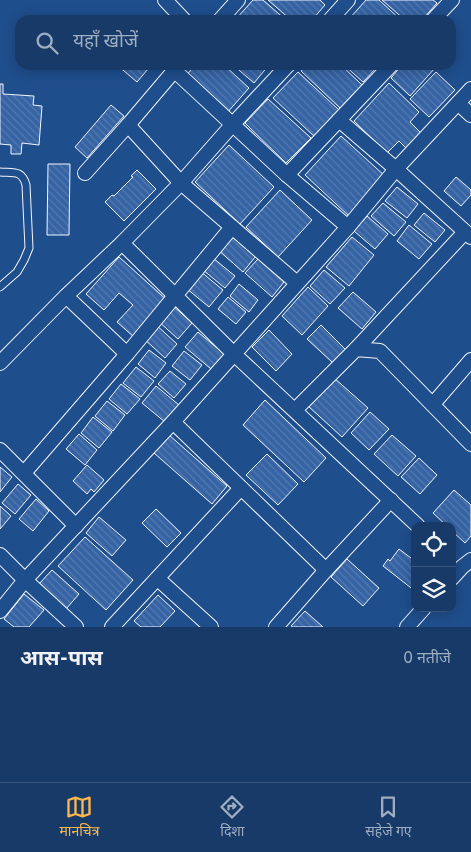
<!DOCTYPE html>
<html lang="hi">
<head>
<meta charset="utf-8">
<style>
	body { margin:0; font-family:Overpass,"Noto Sans Devanagari",sans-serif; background:#244571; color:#f1f3f6 }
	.controls { position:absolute; right:15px; bottom:15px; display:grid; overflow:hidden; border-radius:10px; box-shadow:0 2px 12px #0003 }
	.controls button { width:45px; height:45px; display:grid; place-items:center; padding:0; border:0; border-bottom:1px solid #36547d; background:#173a69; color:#f1f3f6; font:25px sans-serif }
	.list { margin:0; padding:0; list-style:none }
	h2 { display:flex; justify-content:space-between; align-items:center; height:65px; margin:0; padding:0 20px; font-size:21px }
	h2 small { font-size:16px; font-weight:400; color:#9eadc0 }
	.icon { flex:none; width:28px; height:28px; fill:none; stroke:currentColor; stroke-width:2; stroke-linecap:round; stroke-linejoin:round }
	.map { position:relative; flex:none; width:471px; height:627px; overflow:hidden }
	.search { position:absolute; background:#173a69; box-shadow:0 2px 12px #0003; left:15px; right:15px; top:15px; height:55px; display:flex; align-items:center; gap:12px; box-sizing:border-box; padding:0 18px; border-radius:15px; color:#9eadc0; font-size:19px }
	.sheet { height:155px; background:#173a69 }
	nav { display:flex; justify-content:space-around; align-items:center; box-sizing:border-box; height:70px; border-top:1px solid #36547d; background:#173a69; font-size:14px; color:#9eadc0 }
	nav a { display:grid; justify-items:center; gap:2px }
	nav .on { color:#ffb74d }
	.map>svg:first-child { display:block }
</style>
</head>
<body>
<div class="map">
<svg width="471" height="627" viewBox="0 0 471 627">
	<defs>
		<pattern id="building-back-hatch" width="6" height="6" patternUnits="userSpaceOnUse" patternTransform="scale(1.25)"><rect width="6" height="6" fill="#3563a3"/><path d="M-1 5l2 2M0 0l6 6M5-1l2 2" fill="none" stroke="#537ab1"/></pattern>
	</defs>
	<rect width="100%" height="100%" fill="#1f4e8c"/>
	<!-- building -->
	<g fill="url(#building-back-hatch)" stroke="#f2f6ff">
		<path d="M253,0H263L286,20H238L236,19Z"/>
		<path d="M268,0H320L325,5L312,20H291Z"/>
		<path d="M366,0H379L401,20H350L349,19Z"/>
		<path d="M382,0H433L437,3L422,20H405Z"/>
		<path d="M117,65H144L148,69L137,82Z"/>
		<path d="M195,65H224L249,88L226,114L185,77Z"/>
		<path d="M233,65H269L254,83Z"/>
		<path d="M307,65H341L362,85L340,108L301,71Z"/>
		<path d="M344,65H379L363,82Z"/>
		<path d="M402,65H432L435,68L410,96L391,78Z"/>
		<path d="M298,72L339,110L315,137L273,98Z"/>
		<path d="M436,72L455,90L429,117L410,99Z"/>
		<path d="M389,83L419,112L410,122L422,134L407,149L399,141L387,153L354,121Z"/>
		<path d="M0,84H3V94L34,96L33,105L42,106L39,145L22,143L21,154H11V145L0,144Z"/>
		<path d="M268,99L311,138L286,163L245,123Z"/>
		<path d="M111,105L124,116L87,158L75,147Z"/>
		<path d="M341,136L386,177L350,217L305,175Z"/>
		<path d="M229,145L274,187L240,224L195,182Z"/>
		<path d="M48,164H70L69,235H47Z"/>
		<path d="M137,170L156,189L124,221L105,202L112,195L114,196L133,177L131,176Z"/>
		<path d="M456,177L471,190V195L461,206L444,191Z"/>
		<path d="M397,187L418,204L407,218L385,201Z"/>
		<path d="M280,190L312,220L278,257L246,227Z"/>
		<path d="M383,203L406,222L394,236L371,216Z"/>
		<path d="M424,213L445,230L435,242L414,225Z"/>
		<path d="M367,216L388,234L375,249L354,231Z"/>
		<path d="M409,225L432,244L419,259L397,241Z"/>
		<path d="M230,233L256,256L243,272L217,249Z"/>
		<path d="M352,237L374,255L349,286L326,267Z"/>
		<path d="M119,257L168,301L135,338L117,322L133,305L119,293L104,310L86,294Z"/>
		<path d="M213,258L235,276L225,288L203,270Z"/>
		<path d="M258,259L284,282L272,297L245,273Z"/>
		<path d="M324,270L345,288L330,304L310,286Z"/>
		<path d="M200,271L223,290L209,307L186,288Z"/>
		<path d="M239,284L258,300L249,312L230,296Z"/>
		<path d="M308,287L328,306L302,335L282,316Z"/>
		<path d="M353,292L376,312L362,329L338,308Z"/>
		<path d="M228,297L246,312L236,324L218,309Z"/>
		<path d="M171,304L192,323L178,339L157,320Z"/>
		<path d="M154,323L177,344L165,358L142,337Z"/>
		<path d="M321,325L346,350L333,363L307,339Z"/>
		<path d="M269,330L292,354L276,371L252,347Z"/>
		<path d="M198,332L224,354L211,369L185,347Z"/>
		<path d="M149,350L166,363L155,378L138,364Z"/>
		<path d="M184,351L202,365L190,380L172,366Z"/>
		<path d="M136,367L154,381L141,397L123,383Z"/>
		<path d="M170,371L186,384L174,398L158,384Z"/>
		<path d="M333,377L368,408L342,437L308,406Z"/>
		<path d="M121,384L140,399L127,414L109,399Z"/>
		<path d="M156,386L179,405L165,422L142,403Z"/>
		<path d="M265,400L326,458L304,482L243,425Z"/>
		<path d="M107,401L125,415L113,431L95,416Z"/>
		<path d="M370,412L389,429L369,450L351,433Z"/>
		<path d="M93,417L112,432L99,448L81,433Z"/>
		<path d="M79,434L97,450L85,465L66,449Z"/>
		<path d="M169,435L227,486L212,504L154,453Z"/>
		<path d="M392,435L416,456L398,476L374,454Z"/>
		<path d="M267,454L298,484L278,505L246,475Z"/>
		<path d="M419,458L437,475L420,494L401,477Z"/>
		<path d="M87,465L104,480L94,492L91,489L87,494L73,481Z"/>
		<path d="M0,467L12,477L0,492Z"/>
		<path d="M18,484L31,495L15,514L2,503Z"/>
		<path d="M454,490L471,505V536L465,543L452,531V526H447L433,513Z"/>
		<path d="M36,499L49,511L33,531L19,519Z"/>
		<path d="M0,506L11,516L0,529Z"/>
		<path d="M156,509L181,533L167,547L142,523Z"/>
		<path d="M99,517L126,540L112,556L86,533Z"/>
		<path d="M85,537L133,580L106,610L58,566Z"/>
		<path d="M399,549L415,561V591L383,566L388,559L390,561Z"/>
		<path d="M347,559L379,588L363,606L331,577Z"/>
		<path d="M52,570L79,594L66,609L38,585Z"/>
		<path d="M24,594L44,610L29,627H14L4,619Z"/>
		<path d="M158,595L175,611L160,627H141L134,621Z"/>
		<path d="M305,611L323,627H293L291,626Z"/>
	</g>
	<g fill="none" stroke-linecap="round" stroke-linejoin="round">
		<defs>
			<path id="lane" d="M0,172C14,173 22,170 26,185L29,248L24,260L17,272L0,287"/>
			<g id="street">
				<path d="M165,0L184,20"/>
				<path d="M220,20L238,0"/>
				<path d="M330,20L348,0"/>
				<path d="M433,20L452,0"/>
				<path d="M174,70L287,175L348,227"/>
				<path d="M458,103L471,115"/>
				<path d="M339,120L396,169L471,237"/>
				<path d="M128,125L181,183L297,283"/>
				<path d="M85,173L128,125L179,65"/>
				<path d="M287,175L391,65"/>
				<path d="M122,243L234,354L418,526"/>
				<path d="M66,296L127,354"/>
				<path d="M356,349L465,232"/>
				<path d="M0,363L66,296L122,243L181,183L233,124L288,65"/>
				<path d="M433,404L471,360"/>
				<path d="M295,410L356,349L380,351L471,444"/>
				<path d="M173,422L326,570"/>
				<path d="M0,450L76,526"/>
				<path d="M24,473L127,354L232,227"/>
				<path d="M0,555L25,580L76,627"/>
				<path d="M452,578L462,567L471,560"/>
				<path d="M158,579L211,627"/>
				<path d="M0,611L25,580L173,422L348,227L396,169L471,89"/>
				<path d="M112,627L241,488"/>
				<path d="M276,627L326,570L391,500"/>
				<path d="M407,627L424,608"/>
			</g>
		</defs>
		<!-- lane casing -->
		<use href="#lane" stroke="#f2f6ff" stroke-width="9"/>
		<!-- street casing -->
		<use href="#street" stroke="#f2f6ff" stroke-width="16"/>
		<!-- lane -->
		<use href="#lane" stroke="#1f4e8c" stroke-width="7"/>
		<!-- street -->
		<use href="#street" stroke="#1f4e8c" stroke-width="14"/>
	</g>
</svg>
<div class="controls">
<button><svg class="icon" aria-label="locate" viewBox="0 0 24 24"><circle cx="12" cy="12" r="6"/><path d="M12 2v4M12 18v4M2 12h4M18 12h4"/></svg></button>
<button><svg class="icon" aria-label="layers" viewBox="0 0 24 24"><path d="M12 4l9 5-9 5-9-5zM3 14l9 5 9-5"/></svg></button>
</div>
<div class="search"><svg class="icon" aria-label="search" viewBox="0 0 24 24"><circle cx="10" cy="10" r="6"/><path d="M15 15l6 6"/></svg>यहाँ खोजें</div>
</div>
<section class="sheet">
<h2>आस-पास<small>0 नतीजे</small></h2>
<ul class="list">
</ul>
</section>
<nav>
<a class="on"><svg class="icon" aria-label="map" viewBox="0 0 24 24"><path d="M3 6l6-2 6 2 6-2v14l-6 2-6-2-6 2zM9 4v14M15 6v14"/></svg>मानचित्र</a>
<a><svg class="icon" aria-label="directions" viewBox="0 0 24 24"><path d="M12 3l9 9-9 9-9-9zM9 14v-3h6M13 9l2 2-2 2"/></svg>दिशा</a>
<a><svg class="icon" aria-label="saved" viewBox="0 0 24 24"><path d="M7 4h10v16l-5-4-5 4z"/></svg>सहेजे गए</a>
</nav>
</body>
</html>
